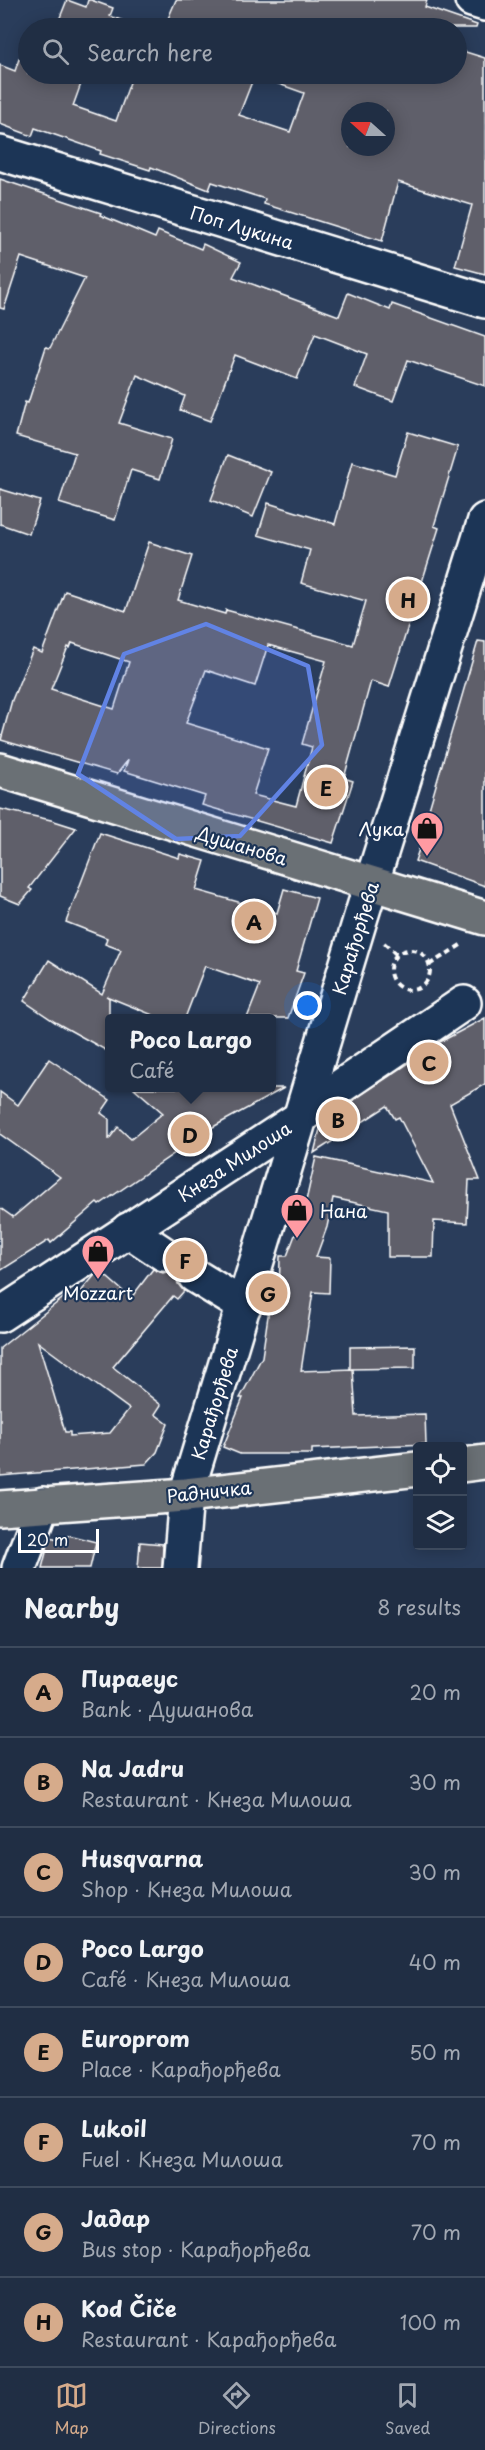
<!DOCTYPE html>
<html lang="en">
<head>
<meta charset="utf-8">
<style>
	body { margin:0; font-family:"Playpen Sans",sans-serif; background:#2d3a4f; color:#f1f3f6 }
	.controls { position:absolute; right:18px; bottom:18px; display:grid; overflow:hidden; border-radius:6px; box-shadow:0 3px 15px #0003 }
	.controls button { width:54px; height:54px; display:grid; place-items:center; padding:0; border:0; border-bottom:2px solid #3d4a5d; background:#202e44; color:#f1f3f6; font:30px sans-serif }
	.compass { position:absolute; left:341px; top:102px; width:54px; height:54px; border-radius:50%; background:#202e44; box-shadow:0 3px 15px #0003; rotate:291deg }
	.scale { position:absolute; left:18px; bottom:15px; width:81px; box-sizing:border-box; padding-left:6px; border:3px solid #fff; border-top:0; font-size:16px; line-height:21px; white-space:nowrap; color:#fff; -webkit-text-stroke:4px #1d3557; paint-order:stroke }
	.you { position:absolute; left:308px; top:1006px; width:21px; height:21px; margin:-15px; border:4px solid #fff; border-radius:50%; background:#1a73e8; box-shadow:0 0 0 9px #1a73e833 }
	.badge { display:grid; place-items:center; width:39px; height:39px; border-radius:50%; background:#d6ab8b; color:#111; font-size:20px; font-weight:700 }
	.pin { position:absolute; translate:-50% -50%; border:3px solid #fff; box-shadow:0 2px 6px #0006 }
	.popup { position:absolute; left:105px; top:1014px; width:171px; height:78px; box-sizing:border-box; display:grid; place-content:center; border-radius:6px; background:#202e44; filter:drop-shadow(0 2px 4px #0005); font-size:20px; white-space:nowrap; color:#a2a8b2 }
	.popup b { font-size:22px; color:#f1f3f6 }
	.popup::after { content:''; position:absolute; left:50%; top:100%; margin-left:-12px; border:12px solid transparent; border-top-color:#202e44 }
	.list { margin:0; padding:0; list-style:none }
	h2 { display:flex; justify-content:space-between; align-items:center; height:78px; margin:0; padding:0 24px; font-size:26px }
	h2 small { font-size:20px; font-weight:400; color:#a2a8b2 }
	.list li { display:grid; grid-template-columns:39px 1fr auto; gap:18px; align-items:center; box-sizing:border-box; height:90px; padding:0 24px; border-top:2px solid #3d4a5d }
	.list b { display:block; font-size:22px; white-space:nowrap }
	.list p { margin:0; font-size:20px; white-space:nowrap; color:#a2a8b2 }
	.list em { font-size:20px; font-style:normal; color:#a2a8b2 }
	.icon { flex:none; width:33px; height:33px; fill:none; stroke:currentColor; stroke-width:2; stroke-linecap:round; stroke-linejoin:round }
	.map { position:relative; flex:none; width:485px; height:1568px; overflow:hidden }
	.search { position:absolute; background:#202e44; box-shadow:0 3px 15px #0003; left:18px; right:18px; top:18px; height:66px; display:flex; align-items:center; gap:15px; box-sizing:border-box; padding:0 21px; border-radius:33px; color:#a2a8b2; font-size:22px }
	.sheet { height:798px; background:#202e44 }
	nav { display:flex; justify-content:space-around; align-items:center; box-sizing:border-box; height:84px; border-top:2px solid #3d4a5d; background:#202e44; font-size:16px; color:#a2a8b2 }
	nav a { display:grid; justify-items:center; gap:3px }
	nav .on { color:#d6ab8b }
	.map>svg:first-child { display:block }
</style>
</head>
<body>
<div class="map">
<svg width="485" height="1568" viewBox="0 0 485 1568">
	<rect width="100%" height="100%" fill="#2a3d5b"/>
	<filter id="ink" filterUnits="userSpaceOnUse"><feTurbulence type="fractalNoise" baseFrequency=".0167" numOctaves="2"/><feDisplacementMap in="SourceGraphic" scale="12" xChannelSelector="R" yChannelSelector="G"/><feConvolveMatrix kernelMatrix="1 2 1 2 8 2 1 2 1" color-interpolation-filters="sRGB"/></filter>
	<g filter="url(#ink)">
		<!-- building -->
		<g fill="#5f5e6a" stroke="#fff" stroke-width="1.5" fill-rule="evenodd">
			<path d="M67,0L86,7L88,0H91L113,8L110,16L137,26L136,28H78L59,20Z"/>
			<path d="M176,0H427L425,7L477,25L476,28H311L277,18L273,28H164Z"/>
			<path d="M456,49L485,58V274L455,266L472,205L398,182L382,241L264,204L265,199L212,182L209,190L151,167L150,170L100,154L101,151L35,128L32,136L0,124V65L15,71L19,59L28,62V74H60L82,81L73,106L116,121L133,74H255L239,115L290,132L304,93L259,77V74H456ZM350,111H386V147H350Z"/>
			<path d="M0,179L101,213L100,215L155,238L158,231L201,249L203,244L241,262L233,277L339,316L348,293L390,310L392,304L485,337V386L408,360L393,401L355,387L367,354L315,334L297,379L235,355L210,421L180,410L185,396L137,375L119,423L172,439L160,479L131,470L115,520L59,503L75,453L16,436L25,402L28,403L46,347L50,348L85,278L21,257L4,309L0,308Z"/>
			<path d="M408,432L458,447L434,526L439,528L389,687L371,681L344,778L353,781L333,843L202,805L205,796L124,771L128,760L117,774L1,740L12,700L33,649L42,653L65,591L126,611L149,542L192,556L178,600L225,614L226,610L353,645L366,601L301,583L310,550L258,535L268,503L335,524L352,462L395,475ZM72,643L129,662L114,709L51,689L68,647L70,648ZM268,645L326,661L302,744L312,747L296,806L253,795L268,748L186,723L206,670L255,686Z"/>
			<path d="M228,455L271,472L253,517L211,500Z"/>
			<path d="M0,489L40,501L29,534L0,524Z"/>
			<path d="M478,641L485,642V886L415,861L430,817L427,816Z"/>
			<path d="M0,809L51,820L76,828L29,888L32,890L20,904L0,896Z"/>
			<path d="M100,833L179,858L180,854L205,861L196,890L277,913L284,889L317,898L296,971L304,973L288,1018H247L260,985L205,966L185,1018H160L106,996L109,998V1052L55,1022L24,1001L49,960L102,994L121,950L105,944L107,938L66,922Z"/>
			<path d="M485,1018V1084L450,1104L480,1180H469L467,1223L434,1221L433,1257H388V1210L333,1198L327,1227L316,1257L330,1258L329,1293L313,1292L301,1371L353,1369L356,1416L425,1414L426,1444L312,1449V1454H240L223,1447L243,1398H240L262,1357L270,1302L279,1303L280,1256H287L303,1214L316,1157L433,1183L399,1117L395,1119L387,1106L314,1153L321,1125L339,1110L442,1041Z"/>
			<path d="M49,1059L110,1100L101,1113L109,1119V1139L118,1127L131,1139L163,1113L134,1088H284L213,1127L99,1205L97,1203L51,1243L49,1240L0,1271V1208L13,1217L60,1177L0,1134V1092L18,1105Z"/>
			<path d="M181,1247L195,1257L186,1260L179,1267L176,1276L178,1284L184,1291L177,1299L173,1296L113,1367L161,1405L155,1414L168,1424L157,1452L146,1464L0,1476V1348L67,1295L73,1301L94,1276L100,1271L131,1298L153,1269L163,1273L173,1270L179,1265L183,1256ZM38,1342L129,1409L110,1433L70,1436V1432H65Z"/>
			<path d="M415,1346V1368L350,1369V1347Z"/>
			<path d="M68,1535L96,1542L90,1568H42L50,1537L66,1541Z"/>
			<path d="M140,1542L163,1544L162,1568H138Z"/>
		</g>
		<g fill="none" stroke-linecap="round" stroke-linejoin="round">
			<defs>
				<g id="minor">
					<path d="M472,0L485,4"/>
					<path d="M0,153L485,301"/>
					<path d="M128,1230L164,1254"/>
					<path d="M195,1276L244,1306"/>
					<path d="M0,1315L301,1117L328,1095L464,1003"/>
					<path d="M19,1568L43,1504"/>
					<path d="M180,1568L186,1495L360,920L485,520"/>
				</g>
				<g id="major">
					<path d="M0,770L485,918"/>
					<path d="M462,1465L485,1462"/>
					<path d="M0,1508L186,1495L418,1469"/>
				</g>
			</defs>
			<!-- minor casing -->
			<use href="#minor" stroke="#fff" stroke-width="38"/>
			<!-- major casing -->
			<use href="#major" stroke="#fff" stroke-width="38"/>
			<!-- path -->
			<g stroke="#fff" stroke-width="4" stroke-dasharray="6 4.5" stroke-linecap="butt">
				<path d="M384,943L397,955"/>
				<circle cx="410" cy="970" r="20"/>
				<path d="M429,965L464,943"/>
			</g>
			<!-- minor -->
			<use href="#minor" stroke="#1d3557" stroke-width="33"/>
			<!-- major -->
			<use href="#major" stroke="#6b6f75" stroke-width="33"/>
		</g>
	</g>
	<!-- marked area -->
	<path fill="#6183e4" fill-opacity="0.2" stroke="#6183e4" stroke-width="4.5" stroke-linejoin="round" d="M206,624L308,666L322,745L240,836L176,839L78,774L124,654Z"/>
	<!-- icons -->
	<defs>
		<symbol id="shop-pin" viewBox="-11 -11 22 30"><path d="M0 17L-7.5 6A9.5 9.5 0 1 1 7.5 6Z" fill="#ff9aa2" stroke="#1d3557"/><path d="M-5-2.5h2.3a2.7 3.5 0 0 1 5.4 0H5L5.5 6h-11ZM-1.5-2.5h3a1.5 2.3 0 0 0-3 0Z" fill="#111"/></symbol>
	</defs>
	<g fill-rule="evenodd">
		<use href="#shop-pin" x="408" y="809" width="38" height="52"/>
		<use href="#shop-pin" x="278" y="1191" width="38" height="52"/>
		<use href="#shop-pin" x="79" y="1232" width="38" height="52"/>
	</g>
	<g text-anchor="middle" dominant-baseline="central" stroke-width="4.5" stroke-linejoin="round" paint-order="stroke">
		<!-- street labels -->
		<g font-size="18" fill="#fff" stroke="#1d3557">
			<text transform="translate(242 227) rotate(17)">Поп Лукина</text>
			<text transform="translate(242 845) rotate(17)">Душанова</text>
			<text transform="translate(355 938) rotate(-73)">Карађорђева</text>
			<text transform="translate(234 1161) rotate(-33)">Кнеза Милоша</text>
			<text transform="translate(214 1403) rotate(-73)">Карађорђева</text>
			<text transform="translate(209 1491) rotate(-6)">Радничка</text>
		</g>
		<!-- poi labels -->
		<g font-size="18" fill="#fff" stroke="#1d3557" text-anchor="end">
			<text x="404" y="828">Лука</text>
			<text x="320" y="1210" text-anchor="start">Нана</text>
			<text x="98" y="1292" text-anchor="middle">Mozzart</text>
		</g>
	</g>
</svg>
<div class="controls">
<button><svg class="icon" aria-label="locate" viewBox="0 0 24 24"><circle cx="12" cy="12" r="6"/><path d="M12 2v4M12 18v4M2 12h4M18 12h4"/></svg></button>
<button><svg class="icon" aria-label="layers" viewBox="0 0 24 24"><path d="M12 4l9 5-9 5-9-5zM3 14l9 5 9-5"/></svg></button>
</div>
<svg class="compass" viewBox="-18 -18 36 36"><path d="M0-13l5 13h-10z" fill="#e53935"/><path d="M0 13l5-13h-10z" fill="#a2a8b2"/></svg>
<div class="scale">20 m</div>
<div class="you"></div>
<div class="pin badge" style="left:254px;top:921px">A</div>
<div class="pin badge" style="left:338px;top:1119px">B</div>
<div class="pin badge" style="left:429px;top:1062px">C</div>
<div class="pin badge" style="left:190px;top:1134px">D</div>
<div class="popup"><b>Poco Largo</b>Café</div>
<div class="pin badge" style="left:326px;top:787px">E</div>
<div class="pin badge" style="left:185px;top:1260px">F</div>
<div class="pin badge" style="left:268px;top:1293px">G</div>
<div class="pin badge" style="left:408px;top:599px">H</div>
<div class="search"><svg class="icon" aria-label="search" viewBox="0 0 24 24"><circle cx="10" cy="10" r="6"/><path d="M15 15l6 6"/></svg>Search here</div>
</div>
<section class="sheet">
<h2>Nearby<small>8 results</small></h2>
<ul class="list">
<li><span class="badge">A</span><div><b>Пираеус</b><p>Bank · Душанова</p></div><em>20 m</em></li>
<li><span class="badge">B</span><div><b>Na Jadru</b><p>Restaurant · Кнеза Милоша</p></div><em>30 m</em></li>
<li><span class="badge">C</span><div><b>Husqvarna</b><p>Shop · Кнеза Милоша</p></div><em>30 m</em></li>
<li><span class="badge">D</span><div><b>Poco Largo</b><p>Café · Кнеза Милоша</p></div><em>40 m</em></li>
<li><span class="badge">E</span><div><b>Europrom</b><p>Place · Карађорђева</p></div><em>50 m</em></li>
<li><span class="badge">F</span><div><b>Lukoil</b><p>Fuel · Кнеза Милоша</p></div><em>70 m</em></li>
<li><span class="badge">G</span><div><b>Јадар</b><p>Bus stop · Карађорђева</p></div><em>70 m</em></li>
<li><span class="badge">H</span><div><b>Kod Čiče</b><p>Restaurant · Карађорђева</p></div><em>100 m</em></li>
</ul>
</section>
<nav>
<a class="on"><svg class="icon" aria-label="map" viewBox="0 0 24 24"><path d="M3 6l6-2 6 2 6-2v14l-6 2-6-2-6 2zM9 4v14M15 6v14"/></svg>Map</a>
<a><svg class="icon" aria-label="directions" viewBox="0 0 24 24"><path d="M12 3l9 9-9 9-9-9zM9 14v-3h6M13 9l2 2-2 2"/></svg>Directions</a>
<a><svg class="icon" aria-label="saved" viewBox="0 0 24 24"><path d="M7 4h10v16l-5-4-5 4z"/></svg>Saved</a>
</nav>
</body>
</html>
